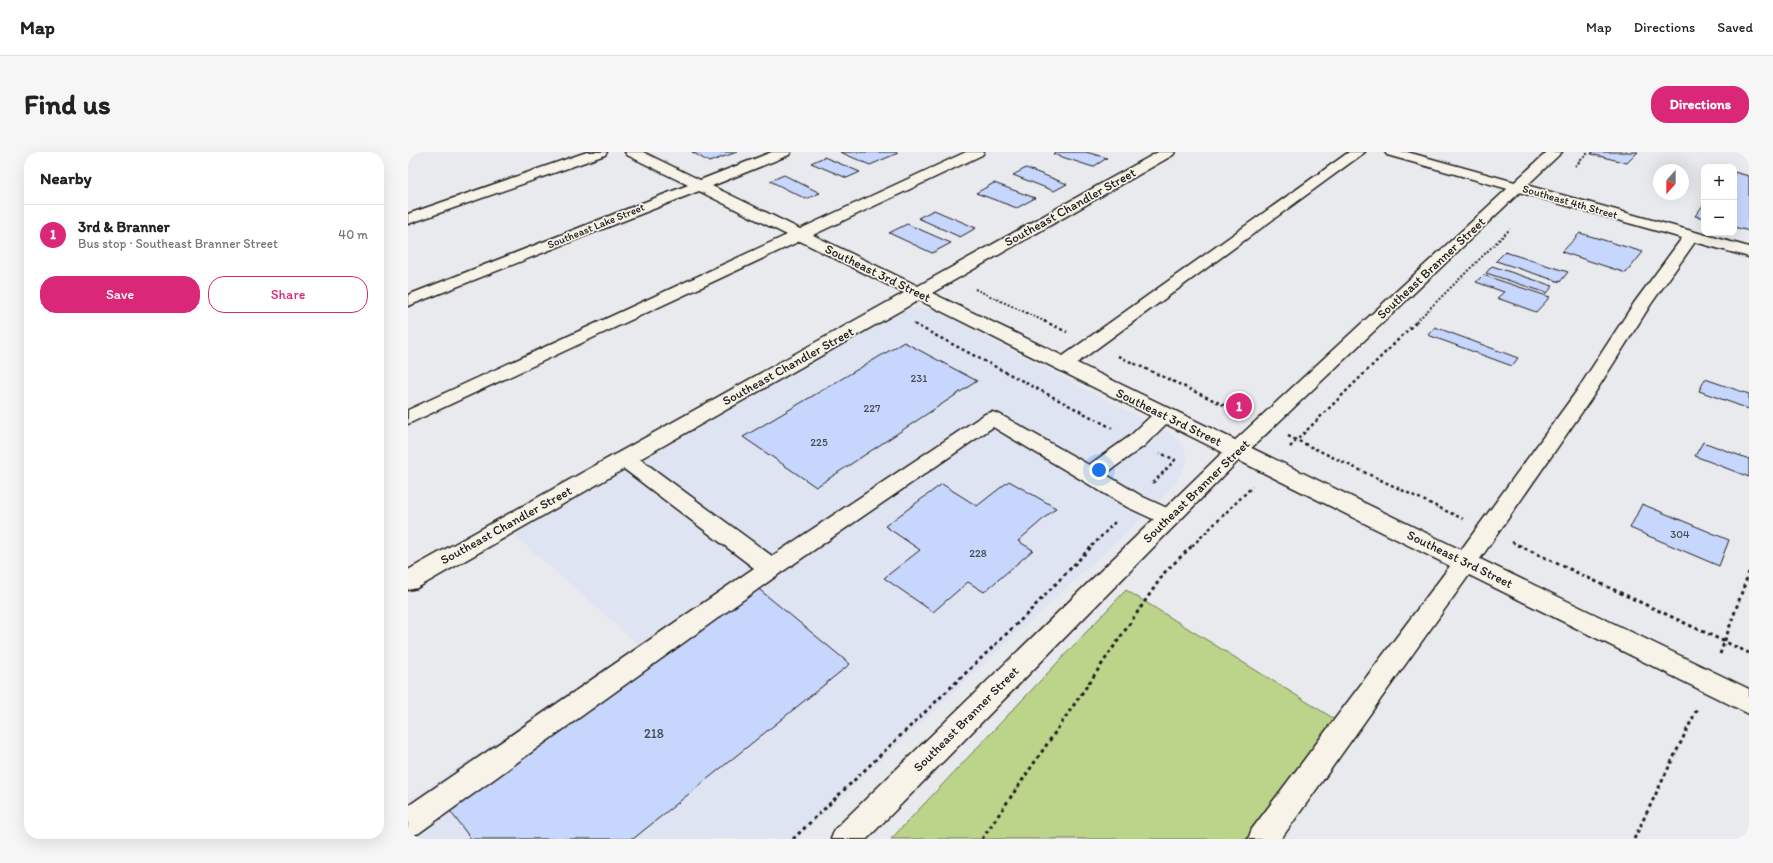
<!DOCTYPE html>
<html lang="en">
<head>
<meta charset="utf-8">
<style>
	body { margin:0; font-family:Itim,sans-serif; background:#f6f6f6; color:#222 }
	.controls { position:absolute; right:12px; top:12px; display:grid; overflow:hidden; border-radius:8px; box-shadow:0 4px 16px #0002 }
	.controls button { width:36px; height:36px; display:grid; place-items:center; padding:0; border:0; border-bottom:1px solid #e0e0e0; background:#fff; color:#222; font:20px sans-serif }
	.compass { position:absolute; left:1245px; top:12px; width:36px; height:36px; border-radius:50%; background:#fff; box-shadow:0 4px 16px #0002; rotate:201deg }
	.you { position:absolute; left:691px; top:318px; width:14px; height:14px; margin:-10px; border:3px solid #fff; border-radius:50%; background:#1a73e8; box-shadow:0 0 0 6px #1a73e833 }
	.badge { display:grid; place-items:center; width:26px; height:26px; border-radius:50%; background:#db2777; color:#fff; font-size:13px; font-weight:700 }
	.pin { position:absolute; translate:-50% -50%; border:2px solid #fff; box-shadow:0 1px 4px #0006 }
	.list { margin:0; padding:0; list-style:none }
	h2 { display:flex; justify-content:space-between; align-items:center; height:52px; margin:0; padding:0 16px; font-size:17px }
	h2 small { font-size:13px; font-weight:400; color:#767676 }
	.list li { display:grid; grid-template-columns:26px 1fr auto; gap:12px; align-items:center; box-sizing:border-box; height:60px; padding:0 16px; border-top:1px solid #e0e0e0 }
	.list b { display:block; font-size:15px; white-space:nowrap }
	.list p { margin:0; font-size:13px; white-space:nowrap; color:#767676 }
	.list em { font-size:13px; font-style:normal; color:#767676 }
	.actions { display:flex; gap:8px; padding:12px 16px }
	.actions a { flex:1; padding:9px 0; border:1px solid #db2777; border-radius:16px; text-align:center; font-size:14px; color:#db2777 }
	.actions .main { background:#db2777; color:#fff }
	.map { position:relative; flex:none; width:1341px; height:687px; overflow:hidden; border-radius:16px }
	header { display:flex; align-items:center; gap:24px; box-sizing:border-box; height:56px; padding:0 20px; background:#fff; border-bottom:1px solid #e0e0e0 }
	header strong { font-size:19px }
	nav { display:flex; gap:22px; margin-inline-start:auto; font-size:14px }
	.intro { display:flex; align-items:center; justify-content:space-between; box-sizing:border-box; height:96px; padding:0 24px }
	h1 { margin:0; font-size:28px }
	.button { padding:10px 18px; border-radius:16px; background:#db2777; color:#fff; font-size:14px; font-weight:700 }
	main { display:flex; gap:24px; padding:0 24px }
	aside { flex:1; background:#fff; border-radius:16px; box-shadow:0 4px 16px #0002 }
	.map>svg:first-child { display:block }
</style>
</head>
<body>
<header>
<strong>Map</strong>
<nav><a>Map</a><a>Directions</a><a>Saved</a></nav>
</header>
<div class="intro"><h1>Find us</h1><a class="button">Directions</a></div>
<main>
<aside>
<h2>Nearby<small></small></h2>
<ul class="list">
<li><span class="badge">1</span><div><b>3rd &amp; Branner</b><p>Bus stop · Southeast Branner Street</p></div><em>40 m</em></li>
</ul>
<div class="actions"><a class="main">Save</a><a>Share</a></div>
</aside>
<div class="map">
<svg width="1341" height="687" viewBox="0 0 1341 687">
	<rect width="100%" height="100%" fill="#e9eaee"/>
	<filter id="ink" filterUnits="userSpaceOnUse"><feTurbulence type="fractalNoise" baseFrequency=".025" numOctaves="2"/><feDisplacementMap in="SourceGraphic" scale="8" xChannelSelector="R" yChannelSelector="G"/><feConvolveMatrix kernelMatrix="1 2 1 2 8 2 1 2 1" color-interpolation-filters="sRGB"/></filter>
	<g filter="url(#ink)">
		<!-- built -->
		<path fill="#dfe4f2" d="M509,156H522L764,282L776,295L779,310L768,330L750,351L388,687H0V649L231,493L105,382L498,157Z"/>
		<!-- green -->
		<path fill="#bcd38a" stroke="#6c7853" d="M718,438L946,579L868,687H483Z"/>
		<!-- building -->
		<g fill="#c7d6fd" stroke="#1c1c1c">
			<path d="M284,0H329L301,10Z"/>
			<path d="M432,0H488L490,1L462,13Z"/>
			<path d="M649,0H678L699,6L685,15L645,2Z"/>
			<path d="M1184,0H1230L1219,11L1183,2Z"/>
			<path d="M416,5L452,20L439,26L403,11Z"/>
			<path d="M618,16L659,32L646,39L605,23Z"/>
			<path d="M1326,20L1341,24V79L1326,75Z"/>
			<path d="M376,23L412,41L398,47L362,29Z"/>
			<path d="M586,31L627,46L609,56L568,41Z"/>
			<path d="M1296,52V66L1287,64Z"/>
			<path d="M526,58L568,76L552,85L510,66Z"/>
			<path d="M499,72L543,91L524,101L481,81Z"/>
			<path d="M1172,81L1235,100L1218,121L1154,100Z"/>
			<path d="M1097,100L1160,120L1152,130L1088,109Z"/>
			<path d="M1084,114L1145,134L1139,141L1078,121Z"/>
			<path d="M1075,123L1142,145L1128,160L1089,146L1096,140L1068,130Z"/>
			<path d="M1027,175L1110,206L1104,214L1020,183Z"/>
			<path d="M496,190L569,229L408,335L335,285Z"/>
			<path d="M1297,227L1341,242V257L1291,239Z"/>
			<path d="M1295,290L1341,307V325L1287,304Z"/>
			<path d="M601,329L648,356L610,389L625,398L576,440L560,430L525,460L476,426L512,398L477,374L534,332L569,354Z"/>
			<path d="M1234,352L1321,388L1311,414L1222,376Z"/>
			<path d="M347,434L442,512L225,687H63L36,651Z"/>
		</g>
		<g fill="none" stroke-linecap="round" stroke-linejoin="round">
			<defs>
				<g id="minor">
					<path d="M179,0H199L197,3L0,72V62Z"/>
					<path d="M217,0H235L292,28L364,0H383L381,3L304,34L392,77L558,0H576L574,3L405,83L510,134L750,0H767L765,3L524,141L655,204L941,0H957L669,211L1053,398L1168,240L1226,151L1274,86L979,3L977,0H999L1341,95V105L1287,90L1243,152L1183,247L1072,407L1341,537V562L1061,423L873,687H840L844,677L1042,414L758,272L736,294L697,322L735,345L768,360L771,366L768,372L760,374L719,355L585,275L371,422L11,681L0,685V654L346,416L216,317L9,436L0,438V418L496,141L392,89L0,272V258L379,83L291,39L0,154V143L280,33L219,3ZM511,148L743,264L722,284L681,313L591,262L584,260L577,262L364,404L232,307Z"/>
				</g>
				<path id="major" d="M1139,0H1154L835,304L459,687H423L427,677L821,294Z"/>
			</defs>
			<!-- minor casing -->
			<use href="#minor" stroke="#1c1c1c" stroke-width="3"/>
			<!-- major casing -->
			<use href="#major" stroke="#1c1c1c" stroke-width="3"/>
			<!-- path-far2 -->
			<g stroke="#1c1c1c" stroke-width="2" stroke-dasharray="2 2" stroke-linecap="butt">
				<path d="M1167,14L1181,0"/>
				<path d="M567,137L638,170"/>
				<path d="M1008,170L1102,77"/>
			</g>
			<!-- path-far1 -->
			<g stroke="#1c1c1c" stroke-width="2.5" stroke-dasharray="3 3" stroke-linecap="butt">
				<path d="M636,169L659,180"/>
				<path d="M506,172L704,276"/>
				<path d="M710,204L831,260"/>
				<path d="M880,284L1055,367"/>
				<path d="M882,295L1009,169"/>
				<path d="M745,331L767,308L752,301"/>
				<path d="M1104,390L1112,394"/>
				<path d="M684,394L708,369"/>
				<path d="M784,394L844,335"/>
			</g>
			<!-- path -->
			<g stroke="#1c1c1c" stroke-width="3" stroke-dasharray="3.5 3.5" stroke-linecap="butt">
				<path d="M1110,393L1341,501"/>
				<path d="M1312,502L1341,420"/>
				<path d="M385,687L617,464L685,393"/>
				<path d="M574,687L757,420L785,393"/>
				<path d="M1226,687L1290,555"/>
			</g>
			<!-- minor -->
			<use href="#minor" fill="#f7f3e8" fill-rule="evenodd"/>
			<!-- major -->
			<use href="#major" fill="#f7f3e8" fill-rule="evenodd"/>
		</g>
	</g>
	<g text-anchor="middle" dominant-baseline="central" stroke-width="3.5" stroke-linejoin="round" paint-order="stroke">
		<!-- far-street labels -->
		<g font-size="11" fill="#1c1c1c" stroke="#f7f3e8">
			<text transform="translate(1162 50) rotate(16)">Southeast 4th Street</text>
			<text transform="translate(188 74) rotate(-22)">Southeast Lake Street</text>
		</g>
		<!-- number labels -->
		<g font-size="11" fill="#474a54">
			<text x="511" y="226">231</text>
			<text x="464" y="256">227</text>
			<text x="411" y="290">225</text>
			<text x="1272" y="382">304</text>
			<text x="570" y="401">228</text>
		</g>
		<!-- street labels -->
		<g font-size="13" fill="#1c1c1c" stroke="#f7f3e8">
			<text transform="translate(662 55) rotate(-29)">Southeast Chandler Street</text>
			<text transform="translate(1023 116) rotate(-43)">Southeast Branner Street</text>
			<text transform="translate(470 121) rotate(26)">Southeast 3rd Street</text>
			<text transform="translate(380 214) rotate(-29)">Southeast Chandler Street</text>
			<text transform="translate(761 265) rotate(26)">Southeast 3rd Street</text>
			<text transform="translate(788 339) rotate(-44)">Southeast Branner Street</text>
			<text transform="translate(98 373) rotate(-29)">Southeast Chandler Street</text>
			<text transform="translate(1052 407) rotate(26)">Southeast 3rd Street</text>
			<text transform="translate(558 567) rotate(-45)">Southeast Branner Street</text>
		</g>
		<!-- near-number labels -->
		<g font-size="13" fill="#474a54">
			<text x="246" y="581">218</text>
		</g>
	</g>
</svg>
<div class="controls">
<button>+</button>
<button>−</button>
</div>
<svg class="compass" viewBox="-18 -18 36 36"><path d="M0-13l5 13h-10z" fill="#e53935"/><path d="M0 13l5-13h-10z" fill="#767676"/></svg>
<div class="you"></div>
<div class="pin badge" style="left:831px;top:254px">1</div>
</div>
</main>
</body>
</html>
